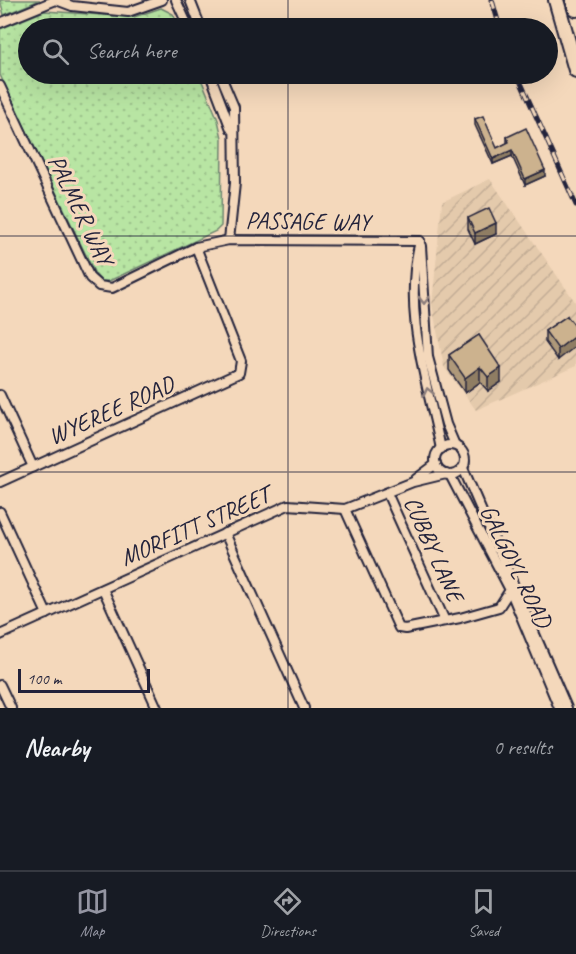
<!DOCTYPE html>
<html lang="en">
<head>
<meta charset="utf-8">
<style>
	body { margin:0; font-family:Caveat,sans-serif; background:#242831; color:#f1f3f6 }
	.scale { position:absolute; left:18px; bottom:15px; width:132px; box-sizing:border-box; padding-left:6px; border:3px solid #22223b; border-top:0; font-size:16px; line-height:21px; white-space:nowrap; color:#22223b; -webkit-text-stroke:4px #f4d8bb; paint-order:stroke }
	.list { margin:0; padding:0; list-style:none }
	h2 { display:flex; justify-content:space-between; align-items:center; height:78px; margin:0; padding:0 24px; font-size:26px }
	h2 small { font-size:20px; font-weight:400; color:#9ea1a6 }
	.icon { flex:none; width:33px; height:33px; fill:none; stroke:currentColor; stroke-width:2; stroke-linecap:round; stroke-linejoin:round }
	.map { position:relative; flex:none; width:576px; height:708px; overflow:hidden }
	.search { position:absolute; background:#171b24; box-shadow:0 6px 24px #0002; left:18px; right:18px; top:18px; height:66px; display:flex; align-items:center; gap:15px; box-sizing:border-box; padding:0 21px; border-radius:33px; color:#9ea1a6; font-size:22px }
	.sheet { height:162px; background:#171b24 }
	nav { display:flex; justify-content:space-around; align-items:center; box-sizing:border-box; height:84px; border-top:2px solid #363941; background:#171b24; font-size:16px; color:#9ea1a6 }
	nav a { display:grid; justify-items:center; gap:3px }
	nav .on { color:#9495a2 }
	.map>svg:first-child { display:block }
</style>
</head>
<body>
<div class="map">
<svg width="576" height="708" viewBox="0 0 576 708">
	<defs>
		<pattern id="industrial-furrows" width="10" height="10" patternUnits="userSpaceOnUse" patternTransform="scale(1.5)"><rect width="10" height="10" fill="#e4caac"/><path d="M-1 1l2-2M0 10L10 0M9 11l2-2" fill="none" stroke="#c3ad95"/></pattern>
		<pattern id="park-dots" width="8" height="8" patternUnits="userSpaceOnUse" patternTransform="scale(1.5)"><rect width="8" height="8" fill="#b8e5a3"/><path d="M2 2h.1M6 6h.1" fill="none" stroke="#9ec48d" stroke-width="1.8" stroke-linecap="round"/></pattern>
	</defs>
	<rect width="100%" height="100%" fill="#f4d8bb"/>
	<filter id="ink" filterUnits="userSpaceOnUse"><feTurbulence type="fractalNoise" baseFrequency=".0167" numOctaves="2"/><feDisplacementMap in="SourceGraphic" scale="12" xChannelSelector="R" yChannelSelector="G"/><feConvolveMatrix kernelMatrix="1 2 1 2 8 2 1 2 1" color-interpolation-filters="sRGB"/></filter>
	<g filter="url(#ink)">
		<!-- industrial -->
		<path fill="url(#industrial-furrows)" d="M490,179L576,303V366L476,410L444,367L432,305L442,202Z"/>
		<!-- park -->
		<g fill="url(#park-dots)" stroke="#6d846f" stroke-width="1.5">
			<path d="M0,0H40L4,15Z"/>
			<path d="M161,8L173,14L180,28H28V74H199L218,120L222,138L221,226L216,231L109,281H101L95,274L0,75V29L44,11L134,17Z"/>
		</g>
		<g fill="none" stroke-linecap="round" stroke-linejoin="round">
			<defs>
				<g id="street">
					<path d="M56,0L72,6L128,12L162,0"/>
					<path d="M176,0L189,28"/>
					<path d="M190,0L201,28"/>
					<path d="M0,23L56,0"/>
					<path d="M210,74L231,129"/>
					<path d="M220,74L234,107L235,183L229,240"/>
					<path d="M0,86L90,278L99,286L112,288L196,247L229,240L420,241"/>
					<path d="M420,241C402,311 427,381 441,449"/>
					<path d="M421,246L428,357L446,424L455,445"/>
					<path d="M0,395L33,467"/>
					<circle cx="450" cy="460" r="15"/>
					<path d="M463,468L567,708"/>
					<path d="M450,475L510,590L559,708"/>
					<path d="M416,479L436,464"/>
					<path d="M0,482L239,373L241,361L196,247"/>
					<path d="M387,493L445,621"/>
					<path d="M345,509L399,628L405,629L460,618L499,607L510,590"/>
					<path d="M0,512L47,614"/>
					<path d="M225,533L304,708"/>
					<path d="M103,589L157,708"/>
					<path d="M0,635L288,505L345,509L413,482L446,474"/>
					<path d="M0,685L11,708"/>
				</g>
				<g id="highway">
					<path d="M556,0L576,70"/>
					<path d="M573,0L576,9"/>
				</g>
			</defs>
			<!-- street casing -->
			<use href="#street" stroke="#22223b" stroke-width="12"/>
			<!-- highway casing -->
			<use href="#highway" stroke="#22223b" stroke-width="18"/>
			<!-- street -->
			<use href="#street" stroke="#f4d8bb" stroke-width="8"/>
			<!-- highway -->
			<use href="#highway" stroke="#f4d8bb" stroke-width="14"/>
			<defs>
				<g id="rail">
					<path d="M492,0L500,28"/>
					<path d="M517,74L576,205"/>
				</g>
			</defs>
			<!-- rail casing -->
			<use href="#rail" stroke="#22223b" stroke-width="5"/>
			<!-- rail -->
			<use href="#rail" stroke="#f4d8bb" stroke-width="3" stroke-dasharray="9" stroke-linecap="butt"/>
		</g>
		<!-- wall -->
		<g fill="#af997a" stroke="#22223b" stroke-width="1.5">
			<path d="M475,119L497,148L507,143V137L545,176L525,185L512,156L493,164L475,125Z"/>
			<path d="M468,218L496,234L475,244L468,229Z"/>
			<path d="M567,316L558,360L545,342V331Z"/>
			<path d="M479,335L501,382L488,391L480,382L465,393L449,370V355Z"/>
		</g>
		<!-- shaded-wall -->
		<g fill="#8f7d63" stroke="#22223b" stroke-width="1.5">
			<path d="M512,150V156L493,164V159Z"/>
			<path d="M545,170V176L525,185V179Z"/>
			<path d="M496,223V234L475,244V233Z"/>
			<path d="M576,335V346L558,360V349Z"/>
			<path d="M480,367V382L465,393V378Z"/>
			<path d="M501,368V382L488,391V377Z"/>
		</g>
		<!-- building -->
		<g fill="#ccb28e" stroke="#22223b" stroke-width="1.5">
			<path d="M483,116L497,148L509,142L507,137L526,128L545,170L525,179L512,150L493,159L475,119Z"/>
			<path d="M489,208L496,223L475,233L468,218Z"/>
			<path d="M567,316L576,327V335L558,349L545,331Z"/>
			<path d="M479,335L501,368L488,377L480,367L465,378L449,355Z"/>
		</g>
		<!-- one-way arrows -->
		<defs><path id="oneway-chevron" d="M-2-3.5L2.5 0L-2 3.5" fill="none" stroke-width="1.6" stroke-linecap="round" stroke-linejoin="round" transform="scale(1.5)"/></defs>
		<g stroke="#8b7d7b">
			<use href="#oneway-chevron" transform="translate(424 300) rotate(90)"/>
			<use href="#oneway-chevron" transform="translate(428 392) rotate(-103)"/>
		</g>
	</g>
	<!-- grid -->
	<path fill="none" stroke="#22223b" stroke-width="1.5" stroke-opacity="0.55" d="M288,0V28M288,74V708M0,236H576M0,472H576"/>
	<g text-anchor="middle" dominant-baseline="central" stroke-width="6" stroke-linejoin="round" paint-order="stroke">
		<!-- street labels -->
		<g font-size="24" fill="#22223b" stroke="#f4d8bb">
			<text transform="translate(81 210) rotate(64)">PALMER WAY</text>
			<text transform="translate(308 221) rotate(1)">PASSAGE WAY</text>
			<text transform="translate(111 410) rotate(-24)">WYEREE ROAD</text>
			<text transform="translate(195 526) rotate(-24)">MORFITT STREET</text>
			<text transform="translate(434 549) rotate(66)">CUBBY LANE</text>
			<text transform="translate(516 566) rotate(64)">GALGOYL ROAD</text>
		</g>
	</g>
</svg>
<div class="scale">100 m</div>
<div class="search"><svg class="icon" aria-label="search" viewBox="0 0 24 24"><circle cx="10" cy="10" r="6"/><path d="M15 15l6 6"/></svg>Search here</div>
</div>
<section class="sheet">
<h2>Nearby<small>0 results</small></h2>
<ul class="list">
</ul>
</section>
<nav>
<a class="on"><svg class="icon" aria-label="map" viewBox="0 0 24 24"><path d="M3 6l6-2 6 2 6-2v14l-6 2-6-2-6 2zM9 4v14M15 6v14"/></svg>Map</a>
<a><svg class="icon" aria-label="directions" viewBox="0 0 24 24"><path d="M12 3l9 9-9 9-9-9zM9 14v-3h6M13 9l2 2-2 2"/></svg>Directions</a>
<a><svg class="icon" aria-label="saved" viewBox="0 0 24 24"><path d="M7 4h10v16l-5-4-5 4z"/></svg>Saved</a>
</nav>
</body>
</html>
